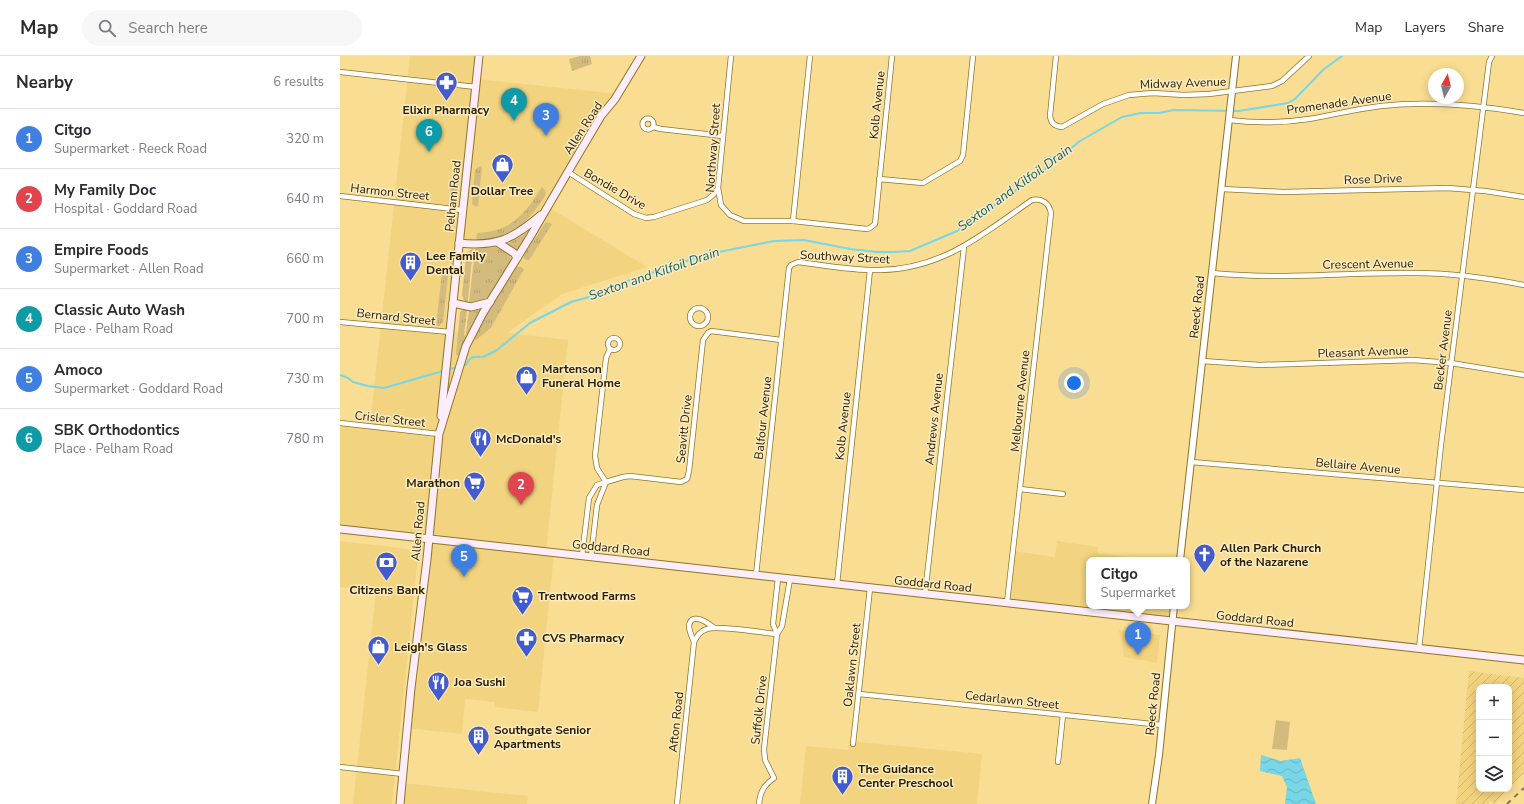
<!DOCTYPE html>
<html lang="en">
<head>
<meta charset="utf-8">
<style>
	body { margin:0; font-family:"Nunito Sans",sans-serif; background:#f7f7f7; color:#2b2b33 }
	.controls { position:absolute; right:12px; bottom:12px; display:grid; overflow:hidden; border-radius:8px; box-shadow:0 2px 10px #0003 }
	.controls button { width:36px; height:36px; display:grid; place-items:center; padding:0; border:0; border-bottom:1px solid #e1e1e2; background:#fff; color:#2b2b33; font:20px sans-serif }
	.compass { position:absolute; left:1088px; top:12px; width:36px; height:36px; border-radius:50%; background:#fff; box-shadow:0 2px 10px #0003; rotate:8deg }
	.you { position:absolute; left:734px; top:327px; width:14px; height:14px; margin:-10px; border:3px solid #fff; border-radius:50%; background:#1a73e8; box-shadow:0 0 0 6px #1a73e833 }
	.badge { display:grid; place-items:center; width:26px; height:26px; border-radius:50%; background:#425bce; color:#fff; font-size:13px; font-weight:700 }
	.pin { position:absolute; translate:-50% -33px; filter:drop-shadow(0 1px 2px #0008) }
	.pin::after { content:''; position:absolute; top:21px; width:14px; height:12px; background:inherit; clip-path:polygon(0 0,100% 0,50% 100%) }
	.popup { position:absolute; left:746px; top:501px; width:104px; height:52px; box-sizing:border-box; display:grid; place-content:center; border-radius:8px; background:#fff; filter:drop-shadow(0 1px 3px #0005); font-size:13px; white-space:nowrap; color:#7c7c81 }
	.popup b { font-size:15px; color:#2b2b33 }
	.popup::after { content:''; position:absolute; left:50%; top:100%; margin-left:-8px; border:8px solid transparent; border-top-color:#fff }
	.list { margin:0; padding:0; list-style:none }
	h2 { display:flex; justify-content:space-between; align-items:center; height:52px; margin:0; padding:0 16px; font-size:17px }
	h2 small { font-size:13px; font-weight:400; color:#7c7c81 }
	.list li { display:grid; grid-template-columns:26px 1fr auto; gap:12px; align-items:center; box-sizing:border-box; height:60px; padding:0 16px; border-top:1px solid #e1e1e2 }
	.list b { display:block; font-size:15px; white-space:nowrap }
	.list p { margin:0; font-size:13px; white-space:nowrap; color:#7c7c81 }
	.list em { font-size:13px; font-style:normal; color:#7c7c81 }
	.icon { flex:none; width:22px; height:22px; fill:none; stroke:currentColor; stroke-width:2; stroke-linecap:round; stroke-linejoin:round }
	.map { position:relative; flex:none; width:1184px; height:748px; overflow:hidden }
	header { display:flex; align-items:center; gap:24px; box-sizing:border-box; height:56px; padding:0 20px; background:#fff; border-bottom:1px solid #e1e1e2 }
	header strong { font-size:19px }
	nav { display:flex; gap:22px; margin-inline-start:auto; font-size:14px }
	.search { width:280px; height:36px; background:#f7f7f7; display:flex; align-items:center; gap:10px; box-sizing:border-box; padding:0 14px; border-radius:22px; color:#7c7c81; font-size:15px }
	main { display:flex }
	aside { flex:1; background:#fff }
	.map>svg:first-child { display:block }
</style>
</head>
<body>
<header>
<strong>Map</strong>
<div class="search"><svg class="icon" aria-label="search" viewBox="0 0 24 24"><circle cx="10" cy="10" r="6"/><path d="M15 15l6 6"/></svg>Search here</div>
<nav><a>Map</a><a>Layers</a><a>Share</a></nav>
</header>
<main>
<aside>
<h2>Nearby<small>6 results</small></h2>
<ul class="list">
<li><span class="badge" style="background:#3f7fe0">1</span><div><b>Citgo</b><p>Supermarket · Reeck Road</p></div><em>320 m</em></li>
<li><span class="badge" style="background:#e0444e">2</span><div><b>My Family Doc</b><p>Hospital · Goddard Road</p></div><em>640 m</em></li>
<li><span class="badge" style="background:#3f7fe0">3</span><div><b>Empire Foods</b><p>Supermarket · Allen Road</p></div><em>660 m</em></li>
<li><span class="badge" style="background:#0f9aa8">4</span><div><b>Classic Auto Wash</b><p>Place · Pelham Road</p></div><em>700 m</em></li>
<li><span class="badge" style="background:#3f7fe0">5</span><div><b>Amoco</b><p>Supermarket · Goddard Road</p></div><em>730 m</em></li>
<li><span class="badge" style="background:#0f9aa8">6</span><div><b>SBK Orthodontics</b><p>Place · Pelham Road</p></div><em>780 m</em></li>
</ul>
</aside>
<div class="map">
<svg width="1184" height="748" viewBox="0 0 1184 748">
	<defs>
		<pattern id="industrial-furrows" width="10" height="10" patternUnits="userSpaceOnUse"><rect width="10" height="10" fill="#f2d37f"/><path d="M-1 1l2-2M0 10L10 0M9 11l2-2" fill="none" stroke="#d0b56c"/></pattern>
		<pattern id="grass-tufts" width="24" height="20" patternUnits="userSpaceOnUse"><rect width="24" height="20" fill="#d3bb7d"/><path d="M3 7l-1-3M5 7V3M7 7l1-3M15 17l-1-3M17 17v-4M19 17l1-3" fill="none" stroke="#b5a06a"/></pattern>
		<pattern id="water-waves" width="16" height="10" patternUnits="userSpaceOnUse"><rect width="16" height="10" fill="#78d6e6"/><path d="M0 5q4-4 8 0t8 0" fill="none" stroke="#68b7c4"/></pattern>
	</defs>
	<rect width="100%" height="100%" fill="#f9dd92"/>
	<!-- built -->
	<g fill="#f2d37f" fill-rule="evenodd">
		<path d="M70,0H139L137,23L278,38L208,151L307,211L222,238L167,277L228,284L206,496L214,497L198,656L155,651V646L125,643L122,678L67,672L88,483L0,473V367L30,370ZM204,157L133,275L110,276L119,187L170,181Z"/>
		<path d="M0,485L67,493L78,501L52,748H13L36,535L0,531Z"/>
		<path d="M717,485L758,491V497L812,504H749V550H834L833,565L667,547L673,495L715,501Z"/>
		<path d="M779,574L820,579L817,607L784,601Z"/>
		<path d="M509,685L642,698L637,748H460L466,690L508,694Z"/>
		<path d="M62,727L188,740L187,748H60Z"/>
	</g>
	<!-- industrial -->
	<path fill="url(#industrial-furrows)" d="M1129,615L1184,622V717L1169,732V631H1139V733H1167L1155,748L1151,745L1148,748H1116Z"/>
	<!-- grass -->
	<g fill="url(#grass-tufts)">
		<path d="M240,0H250L252,8L232,15L229,3Z"/>
		<path d="M142,110L138,151L133,149L132,146L135,114L138,111Z"/>
		<path d="M112,118L115,119L118,123C117,131 119,144 110,147Z"/>
		<path d="M202,131L205,134L206,138C191,163 169,188 136,184L137,177C172,175 184,159 202,131Z"/>
		<path d="M206,166L212,168L189,204H186L184,202V199Z"/>
		<path d="M188,176L189,177L177,195L167,188Z"/>
		<path d="M156,191L169,198L172,205L148,241L141,245L129,247L135,193Z"/>
		<path d="M133,192L128,244L127,246L124,244L122,239L126,201L128,196Z"/>
		<path d="M177,211H181L184,213L151,272L136,284L134,282L143,264Z"/>
		<path d="M102,216L106,217L108,220L103,266L99,270H96Z"/>
		<path d="M124,253L127,254L124,279L126,280L118,300L116,298L120,256Z"/>
		<path d="M140,253V255L127,279L126,278L129,254Z"/>
	</g>
	<!-- pitch -->
	<path fill="#d3bb7d" d="M936,664L950,666L947,694L932,693Z"/>
	<!-- water -->
	<path fill="url(#water-waves)" d="M921,699L941,705L960,702L976,748H945L947,731L942,720L920,715Z"/>
	<g fill="none" stroke-linecap="round" stroke-linejoin="round">
		<!-- stream -->
		<g stroke="#78d6e6" stroke-width="2">
			<path d="M705,102L721,100"/>
			<path d="M123,309H126L129,304L133,301H143L157,294L190,267L231,246L249,241L257,236L270,231L364,199L434,185L464,184L510,193L537,196H553L570,195L617,175L694,122L740,85L782,61L801,57H819L834,54L899,55L948,47L955,43L984,13L1002,0"/>
			<path d="M107,314L117,311"/>
			<path d="M0,319L8,322L13,326L28,330L44,332L103,315"/>
		</g>
		<defs>
			<g id="minor">
				<path d="M391,0L378,132L381,149L390,159L404,165H453L527,173L530,172L535,168L552,0"/>
				<path d="M716,0L710,60C711,67 714,70 722,71L763,48L789,39L813,37L844,39L869,38L932,30L942,25L969,0"/>
				<path d="M0,16L136,31"/>
				<circle cx="308" cy="68" r="5.5"/>
				<path d="M889,64C915,67 943,67 969,63C993,59 1016,53 1041,50C1088,45 1137,49 1184,57"/>
				<path d="M313,71L321,73L383,80"/>
				<path d="M228,116L294,158L306,162L314,161L367,144L373,139L377,134"/>
				<path d="M539,123L583,127L620,105L623,99L633,0"/>
				<path d="M882,133L943,136L1107,132L1145,135L1184,141"/>
				<path d="M0,140L122,154"/>
				<path d="M453,165L470,0"/>
				<path d="M872,217C940,224 1008,216 1076,217C1112,217 1148,222 1184,229"/>
				<circle cx="359" cy="261" r="9"/>
				<path d="M0,266L110,276"/>
				<path d="M368,277L371,275L441,284"/>
				<circle cx="274" cy="288" r="6"/>
				<path d="M270,293L266,302L255,400L257,412L266,426L283,421L290,420L341,426L347,423L349,415L363,284L368,277"/>
				<path d="M862,305L920,309L1073,304L1111,307L1184,319"/>
				<path d="M0,367L99,378"/>
				<path d="M851,406L1184,434"/>
				<path d="M680,433L723,438"/>
				<path d="M242,500L249,442L257,429L266,426L257,449L251,501"/>
				<path d="M416,519L449,212L451,209L458,206C484,209 513,215 540,214C603,213 643,178 692,144C702,142 709,147 711,157L667,547"/>
				<path d="M497,528L530,214"/>
				<path d="M585,538L624,191"/>
				<path d="M437,578L433,568L438,522"/>
				<path d="M354,586C352,581 349,575 349,570C351,555 368,567 373,571"/>
				<path d="M1079,593L1101,389L1149,6L1152,0"/>
				<path d="M519,638L822,669"/>
				<path d="M513,688L530,532"/>
				<path d="M718,706L723,659"/>
				<path d="M0,711L63,718"/>
				<path d="M337,748L354,586C357,580 360,575 367,573C377,569 424,577 437,578"/>
				<path d="M419,748C420,736 424,729 434,722L425,704L424,693L437,578L442,570L450,523"/>
			</g>
			<g id="tertiary">
				<path d="M840,504L896,0"/>
				<path d="M812,748L819,699L834,550"/>
			</g>
			<g id="secondary">
				<path d="M157,186L174,197L177,202"/>
				<path d="M119,187C157,191 173,183 201,159"/>
				<path d="M113,247L131,251L150,246"/>
				<path d="M101,360L139,0"/>
				<path d="M0,473L1184,604"/>
				<path d="M60,748L71,632L87,503L99,378L126,290L143,257L190,181L232,109L261,60L275,43L301,0"/>
			</g>
		</defs>
		<!-- minor casing -->
		<use href="#minor" stroke="#8f7529" stroke-width="6"/>
		<!-- tertiary casing -->
		<use href="#tertiary" stroke="#8f7529" stroke-width="8"/>
		<!-- secondary casing -->
		<use href="#secondary" stroke="#8f7529" stroke-width="9"/>
		<!-- minor -->
		<use href="#minor" stroke="#fff" stroke-width="4.5"/>
		<!-- tertiary -->
		<use href="#tertiary" stroke="#fff" stroke-width="6"/>
		<!-- secondary -->
		<use href="#secondary" stroke="#fdedfb" stroke-width="7"/>
		<!-- rail -->
		<path stroke="#8a7744" stroke-width="2" stroke-dasharray="5 5" stroke-linecap="butt" d="M1167,748L1184,732"/>
	</g>
	<!-- icons -->
	<defs>
		<symbol id="pharmacy-pin" viewBox="-11 -11 22 30"><path d="M0 17L-7.5 6A9.5 9.5 0 1 1 7.5 6Z" fill="#425bce" stroke="#fcebc0"/><path d="M-2-6h4v4h4v4h-4v4h-4v-4h-4v-4h4Z" fill="#fff"/></symbol>
		<symbol id="shop-pin" viewBox="-11 -11 22 30"><path d="M0 17L-7.5 6A9.5 9.5 0 1 1 7.5 6Z" fill="#425bce" stroke="#fcebc0"/><path d="M-5-2.5h2.3a2.7 3.5 0 0 1 5.4 0H5L5.5 6h-11ZM-1.5-2.5h3a1.5 2.3 0 0 0-3 0Z" fill="#fff"/></symbol>
		<symbol id="building-pin" viewBox="-11 -11 22 30"><path d="M0 17L-7.5 6A9.5 9.5 0 1 1 7.5 6Z" fill="#425bce" stroke="#fcebc0"/><path d="M-4-6H4V6H1V3H-1V6H-4ZM-2.5-4.3h1.7v1.8h-1.7ZM.8-4.3h1.7v1.8H.8ZM-2.5-1h1.7V.8h-1.7ZM.8-1h1.7V.8H.8Z" fill="#fff"/></symbol>
		<symbol id="restaurant-pin" viewBox="-11 -11 22 30"><path d="M0 17L-7.5 6A9.5 9.5 0 1 1 7.5 6Z" fill="#425bce" stroke="#fcebc0"/><path d="M-5-6h1v4h1v-4h1v4h1v-4h1v5L-1.5 .5V6h-2V.5L-5-1ZM5-6V6H3V1.5H1.5Q1.5-4 5-6Z" fill="#fff"/></symbol>
		<symbol id="supermarket-pin" viewBox="-11 -11 22 30"><path d="M0 17L-7.5 6A9.5 9.5 0 1 1 7.5 6Z" fill="#425bce" stroke="#fcebc0"/><path d="M-6-5.5h2.5l.6 2H6L4.5 2H-2.5L-4.4-4H-6ZM-1.5 3.2a1.3 1.3 0 1 0 .1 0ZM3 3.2a1.3 1.3 0 1 0 .1 0Z" fill="#fff"/></symbol>
		<symbol id="church-pin" viewBox="-11 -11 22 30"><path d="M0 17L-7.5 6A9.5 9.5 0 1 1 7.5 6Z" fill="#425bce" stroke="#fcebc0"/><path d="M-1.2-6h2.4v3.5h3.3v2.4h-3.3V6h-2.4V-.1h-3.3v-2.4h3.3Z" fill="#fff"/></symbol>
		<symbol id="bank-pin" viewBox="-11 -11 22 30"><path d="M0 17L-7.5 6A9.5 9.5 0 1 1 7.5 6Z" fill="#425bce" stroke="#fcebc0"/><path d="M-6-4H6V4H-6ZM0-2.3a2.3 2.3 0 1 0 0 4.6a2.3 2.3 0 1 0 0-4.6Z" fill="#fff"/></symbol>
	</defs>
	<g fill-rule="evenodd">
		<use href="#pharmacy-pin" x="94" y="14" width="25" height="34"/>
		<use href="#shop-pin" x="150" y="96" width="25" height="34"/>
		<use href="#building-pin" x="58" y="194" width="25" height="34"/>
		<use href="#shop-pin" x="174" y="308" width="25" height="34"/>
		<use href="#restaurant-pin" x="128" y="370" width="25" height="34"/>
		<use href="#supermarket-pin" x="122" y="414" width="25" height="34"/>
		<use href="#church-pin" x="852" y="486" width="25" height="34"/>
		<use href="#bank-pin" x="34" y="494" width="25" height="34"/>
		<use href="#supermarket-pin" x="170" y="528" width="25" height="34"/>
		<use href="#pharmacy-pin" x="174" y="570" width="25" height="34"/>
		<use href="#shop-pin" x="26" y="578" width="25" height="34"/>
		<use href="#restaurant-pin" x="86" y="614" width="25" height="34"/>
		<use href="#building-pin" x="126" y="668" width="25" height="34"/>
		<use href="#building-pin" x="490" y="708" width="25" height="34"/>
	</g>
	<g text-anchor="middle" dominant-baseline="central" stroke-width="3" stroke-linejoin="round" paint-order="stroke">
		<!-- street labels -->
		<g font-size="12" fill="#2b2001" stroke="#fcebc0">
			<text transform="translate(843 27) rotate(-2)">Midway Avenue</text>
			<text transform="translate(999 47) rotate(-8)">Promenade Avenue</text>
			<text transform="translate(537 49) rotate(-84)">Kolb Avenue</text>
			<text transform="translate(243 72) rotate(-57)">Allen Road</text>
			<text transform="translate(373 92) rotate(-86)">Northway Street</text>
			<text transform="translate(1033 123) rotate(-2)">Rose Drive</text>
			<text transform="translate(275 133) rotate(30)">Bondie Drive</text>
			<text transform="translate(50 136) rotate(6)">Harmon Street</text>
			<text transform="translate(113 140) rotate(-84)">Pelham Road</text>
			<text transform="translate(505 201) rotate(3)">Southway Street</text>
			<text transform="translate(1028 208) rotate(-1)">Crescent Avenue</text>
			<text transform="translate(857 251) rotate(-84)">Reeck Road</text>
			<text transform="translate(56 261) rotate(6)">Bernard Street</text>
			<text transform="translate(1103 294) rotate(-83)">Becker Avenue</text>
			<text transform="translate(1023 296) rotate(-2)">Pleasant Avenue</text>
			<text transform="translate(680 345) rotate(-84)">Melbourne Avenue</text>
			<text transform="translate(423 362) rotate(-84)">Balfour Avenue</text>
			<text transform="translate(50 363) rotate(6)">Crisler Street</text>
			<text transform="translate(594 363) rotate(-84)">Andrews Avenue</text>
			<text transform="translate(503 370) rotate(-84)">Kolb Avenue</text>
			<text transform="translate(344 373) rotate(-84)">Seavitt Drive</text>
			<text transform="translate(1018 410) rotate(5)">Bellaire Avenue</text>
			<text transform="translate(78 475) rotate(-85)">Allen Road</text>
			<text transform="translate(271 492) rotate(6)">Goddard Road</text>
			<text transform="translate(593 528) rotate(6)">Goddard Road</text>
			<text transform="translate(915 563) rotate(6)">Goddard Road</text>
			<text transform="translate(512 609) rotate(-84)">Oaklawn Street</text>
			<text transform="translate(672 644) rotate(6)">Cedarlawn Street</text>
			<text transform="translate(813 648) rotate(-84)">Reeck Road</text>
			<text transform="translate(419 654) rotate(-84)">Suffolk Drive</text>
			<text transform="translate(336 666) rotate(-84)">Afton Road</text>
		</g>
		<!-- poi labels -->
		<g font-size="12" font-weight="bold" fill="#2b2001" stroke="#fcebc0" text-anchor="start">
			<text x="106" y="54" text-anchor="middle">Elixir Pharmacy</text>
			<text x="162" y="135" text-anchor="middle">Dollar Tree</text>
			<text x="86" y="200">Lee Family<tspan x="86" dy="14">Dental</tspan></text>
			<text x="202" y="313">Martenson<tspan x="202" dy="14">Funeral Home</tspan></text>
			<text x="156" y="383">McDonald's</text>
			<text x="120" y="427" text-anchor="end">Marathon</text>
			<text x="880" y="492">Allen Park Church<tspan x="880" dy="14">of the Nazarene</tspan></text>
			<text x="47" y="534" text-anchor="middle">Citizens Bank</text>
			<text x="198" y="540">Trentwood Farms</text>
			<text x="202" y="582">CVS Pharmacy</text>
			<text x="54" y="591">Leigh's Glass</text>
			<text x="114" y="626">Joa Sushi</text>
			<text x="154" y="674">Southgate Senior<tspan x="154" dy="14">Apartments</tspan></text>
			<text x="518" y="713">The Guidance<tspan x="518" dy="14">Center Preschool</tspan></text>
		</g>
		<!-- water labels -->
		<g font-size="13" font-style="italic" fill="#0c5e6a" stroke="#fcebc0">
			<text transform="translate(675 132) rotate(-36)">Sexton and Kilfoil Drain</text>
			<text transform="translate(314 218) rotate(-19)">Sexton and Kilfoil Drain</text>
		</g>
	</g>
</svg>
<div class="controls">
<button>+</button>
<button>−</button>
<button><svg class="icon" aria-label="layers" viewBox="0 0 24 24"><path d="M12 4l9 5-9 5-9-5zM3 14l9 5 9-5"/></svg></button>
</div>
<svg class="compass" viewBox="-18 -18 36 36"><path d="M0-13l5 13h-10z" fill="#e53935"/><path d="M0 13l5-13h-10z" fill="#7c7c81"/></svg>
<div class="you"></div>
<div class="pin badge" style="left:798px;top:599px;background:#3f7fe0">1</div>
<div class="popup"><b>Citgo</b>Supermarket</div>
<div class="pin badge" style="left:181px;top:449px;background:#e0444e">2</div>
<div class="pin badge" style="left:206px;top:80px;background:#3f7fe0">3</div>
<div class="pin badge" style="left:174px;top:65px;background:#0f9aa8">4</div>
<div class="pin badge" style="left:124px;top:521px;background:#3f7fe0">5</div>
<div class="pin badge" style="left:89px;top:96px;background:#0f9aa8">6</div>
</div>
</main>
</body>
</html>
